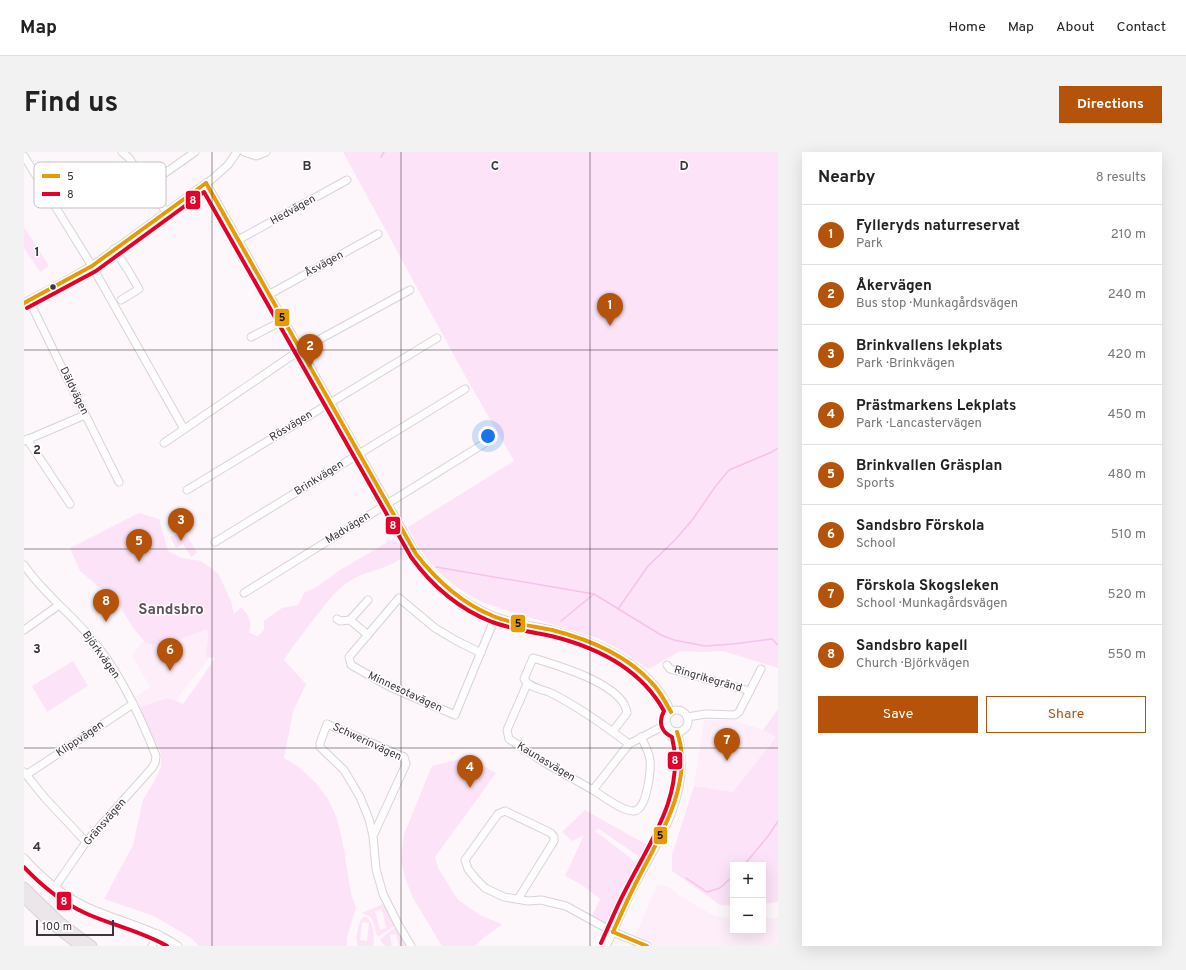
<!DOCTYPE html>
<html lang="en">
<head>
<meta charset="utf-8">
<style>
	body { margin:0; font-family:Overpass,sans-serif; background:#f2f2f2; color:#222 }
	.controls { position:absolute; right:12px; bottom:12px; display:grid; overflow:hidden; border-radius:0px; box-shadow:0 4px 16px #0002 }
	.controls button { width:36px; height:36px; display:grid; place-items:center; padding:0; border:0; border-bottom:1px solid #e0e0e0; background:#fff; color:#222; font:20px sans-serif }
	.scale { position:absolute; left:12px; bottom:10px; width:78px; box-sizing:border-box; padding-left:4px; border:2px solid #3c353a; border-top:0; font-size:11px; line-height:14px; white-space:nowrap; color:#3c353a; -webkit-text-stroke:3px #fff; paint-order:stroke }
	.you { position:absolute; left:464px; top:284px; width:14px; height:14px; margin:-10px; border:3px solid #fff; border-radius:50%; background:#1a73e8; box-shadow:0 0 0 6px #1a73e833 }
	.badge { display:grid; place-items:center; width:26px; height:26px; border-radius:50%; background:#b45309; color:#fff; font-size:13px; font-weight:700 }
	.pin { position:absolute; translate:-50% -33px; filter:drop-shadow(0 1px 2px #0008) }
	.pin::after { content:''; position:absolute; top:21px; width:14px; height:12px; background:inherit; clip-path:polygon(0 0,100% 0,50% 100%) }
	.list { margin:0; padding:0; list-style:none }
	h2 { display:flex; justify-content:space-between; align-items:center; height:52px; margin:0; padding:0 16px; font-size:17px }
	h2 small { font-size:13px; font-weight:400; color:#767676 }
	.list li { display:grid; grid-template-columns:26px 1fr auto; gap:12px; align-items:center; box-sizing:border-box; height:60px; padding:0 16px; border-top:1px solid #e0e0e0 }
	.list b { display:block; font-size:15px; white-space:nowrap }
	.list p { margin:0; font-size:13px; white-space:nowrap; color:#767676 }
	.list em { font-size:13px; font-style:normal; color:#767676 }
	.actions { display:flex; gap:8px; padding:12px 16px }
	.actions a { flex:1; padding:9px 0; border:1px solid #b45309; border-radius:0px; text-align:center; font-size:14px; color:#b45309 }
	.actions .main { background:#b45309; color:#fff }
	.map { position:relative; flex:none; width:754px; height:794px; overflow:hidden; border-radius:0px }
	header { display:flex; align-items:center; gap:24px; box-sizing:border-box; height:56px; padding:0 20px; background:#fff; border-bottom:1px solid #e0e0e0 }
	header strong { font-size:19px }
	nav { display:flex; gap:22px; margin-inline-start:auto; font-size:14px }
	.intro { display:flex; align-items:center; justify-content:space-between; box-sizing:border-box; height:96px; padding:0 24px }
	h1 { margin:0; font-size:28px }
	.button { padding:10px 18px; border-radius:0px; background:#b45309; color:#fff; font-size:14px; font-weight:700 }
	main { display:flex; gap:24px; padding:0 24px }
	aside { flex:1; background:#fff; border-radius:0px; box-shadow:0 4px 16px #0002 }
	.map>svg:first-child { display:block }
</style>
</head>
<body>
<header>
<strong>Map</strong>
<nav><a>Home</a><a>Map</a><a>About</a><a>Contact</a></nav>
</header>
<div class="intro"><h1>Find us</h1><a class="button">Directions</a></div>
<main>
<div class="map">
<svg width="754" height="794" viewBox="0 0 754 794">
	<rect width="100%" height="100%" fill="#fdf7fb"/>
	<!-- built -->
	<g fill="#fdeef9">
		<path d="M168,439L192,497L127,580L111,545L126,535L108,503L121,487Z"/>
		<path d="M680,568H709L739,578L752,585L709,640L670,634Z"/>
		<path d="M633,733L644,734L656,744L689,763L709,767V779H739V766H754V794H607Z"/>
	</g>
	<!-- green -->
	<g fill="#fce3f7" fill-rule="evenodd">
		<path d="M319,0H754V516L699,499L678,500L656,499L625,517L593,496L576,487L463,452C428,437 399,410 384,375L490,309L444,229Z"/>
		<path d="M0,75L25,114L16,120L0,96Z"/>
		<path d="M115,361L135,367L144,399L158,406L177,409L194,421L207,449L210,462L217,455C225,464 229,469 225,481L234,484L240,478V469L258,456L274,453L280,441L294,434L316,418L369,387L377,392L380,403C368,417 342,418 326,429C309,440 299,456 287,471C277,484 268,495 260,508L282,532L269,560L260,606L275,615L292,631L304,647L313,666L318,687L327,741L332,756L323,785V794H175L167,786L130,764L80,747L109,693L119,648L131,628L137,614V600L124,577L116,555L144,546L159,552L175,530L191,506L182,505C182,495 186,487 183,477L138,494L122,491L110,477L95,453L79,438L56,419L46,396Z"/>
		<path d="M160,369L164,370L162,381L173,401L167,405L159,392L152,396L146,385L157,380Z"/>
		<path d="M49,509L64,534L23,560L8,534Z"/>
		<path d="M754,557V750L739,752V713H709V754L696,753L648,719V703L670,634L709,640L752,585L739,578Z"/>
		<path d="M444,605L472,621L411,705L414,716L434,748L456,763L465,767L478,772L476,774L458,787L451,794H418L389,746L381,726L377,708L380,682L408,614Z"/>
		<path d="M561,658L623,693L622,705L620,708L575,677L571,679L613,711L584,773L568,764L576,747L558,733L541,724L560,683L548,689L538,680Z"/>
		<path d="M359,752L371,773L354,785C349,775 352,764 338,761ZM358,757L362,776L356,778L351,759Z"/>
		<path d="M340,765L344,766C350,775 351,784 349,794H334L332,787L335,772L338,766ZM338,770L345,771L343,789L336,788Z"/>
		<path d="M372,775L384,794H375L372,782L366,783L368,794H362L358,791L356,787Z"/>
	</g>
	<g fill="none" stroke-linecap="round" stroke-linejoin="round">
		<!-- stream -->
		<g stroke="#f6c2ec" stroke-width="1.5">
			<path d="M357,5L360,0"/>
			<path d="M412,415L570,442L637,483L650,488L681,494L709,492L748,487L754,493"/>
			<path d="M594,457L624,414L651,388L669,367L691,335L705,318L748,300L754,296"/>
			<path d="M537,469L570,442"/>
			<path d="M720,713L745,683L754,669"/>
			<path d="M662,726L683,740L696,736L709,724"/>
		</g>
		<defs>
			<g id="minor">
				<path d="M98,0L105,6L142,60"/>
				<path d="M220,0L232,4L242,0"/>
				<path d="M0,4L68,114L160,277"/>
				<path d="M182,31L392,402C414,433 435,449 469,464C489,472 511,474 531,479C576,491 628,514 647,560"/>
				<path d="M124,33L171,0"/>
				<path d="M214,88L323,28"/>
				<path d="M90,97L104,118L115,137L97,148"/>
				<path d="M246,142L354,82"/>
				<path d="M5,148L41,222L95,330"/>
				<path d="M0,151L38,131L68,114L187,28L204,13L213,0"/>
				<path d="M227,185L260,168"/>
				<path d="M3,287L46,352"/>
				<path d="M0,289L61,263"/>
				<path d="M140,291L276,198L386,138"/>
				<path d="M163,338L413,186"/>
				<path d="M191,390L441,237"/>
				<path d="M0,413C18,440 45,460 66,485C95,518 116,563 132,604L131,611L128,616L62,690L31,735"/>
				<path d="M220,441L469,286"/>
				<path d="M313,467L316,469L326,468L344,483"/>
				<path d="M326,468L344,448"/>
				<path d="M0,478L35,453"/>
				<path d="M457,501L431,488L411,476L375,446L325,505L327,513L366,535L431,563L468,473L470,465"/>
				<path d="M643,513L646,517L726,539"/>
				<path d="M503,532L483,578L485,587L521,611L569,638L605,592L643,572"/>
				<circle cx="653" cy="569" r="11"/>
				<path d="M663,565L682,562L711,563L715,560L737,517"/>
				<path d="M589,579L603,561C600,532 532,513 509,506L500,527C505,536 518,537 527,541C555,555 580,573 605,592"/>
				<path d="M0,620L21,646L62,690"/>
				<path d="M2,623L109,552"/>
				<path d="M569,638C579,644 599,660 610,659C623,658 627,618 626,608C625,600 621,593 617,585"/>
				<path d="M349,684L382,612L380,605L303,572L296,591V595L320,618L336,645L345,667L349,684L352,717L359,742L374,772L387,794"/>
				<path d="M0,706C20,728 44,748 72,759C99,770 129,777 154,794"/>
				<path d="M494,747L530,689V685L527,681L481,659L474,662L441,708L444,717L452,727L461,736L480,745L504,749L517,748L542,754L589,780L623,794"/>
				<path d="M128,794L134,782"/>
				<path d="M582,794C591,777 598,759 606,742C628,698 661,655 657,604C656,595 656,588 653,580"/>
			</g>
			<g id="major">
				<path d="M0,735L36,770L68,794"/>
				<path d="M0,746L25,770L56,794"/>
			</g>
		</defs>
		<!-- minor casing -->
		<use href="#minor" stroke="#d9d3d7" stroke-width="9"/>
		<!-- major casing -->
		<use href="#major" stroke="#d7d3d6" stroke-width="11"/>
		<!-- minor -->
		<use href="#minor" stroke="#fffefe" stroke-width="7"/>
		<!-- major -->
		<use href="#major" stroke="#ece6eb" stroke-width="9"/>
		<defs>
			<g id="bus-1">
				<path d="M182,31L392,402C413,429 437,451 469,464C488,472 509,474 528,478C564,487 602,503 627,530C636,539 641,549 647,560"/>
				<path d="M0,151L68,114L182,31"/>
				<path d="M589,780C597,762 605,744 614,727C635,686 671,629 653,580"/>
				<path d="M589,780L623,794"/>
			</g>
			<g id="bus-2">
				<path d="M3,156L72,119L180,40L387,405C408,434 435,457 468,470C487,477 508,480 527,484C572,495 617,517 640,559C634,570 637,580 648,585C662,642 625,691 601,739C592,756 585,774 577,791"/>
				<path d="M0,715C17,733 38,750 61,761C87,773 117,779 143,794"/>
			</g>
		</defs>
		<!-- bus-1 casing -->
		<use href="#bus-1" stroke="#fff" stroke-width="7"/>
		<!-- bus-2 casing -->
		<use href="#bus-2" stroke="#fff" stroke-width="7"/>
		<!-- bus-1 -->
		<use href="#bus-1" stroke="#e49b06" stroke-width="4"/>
		<!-- bus-2 -->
		<use href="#bus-2" stroke="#e4002b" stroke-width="4"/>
	</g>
	<!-- grid -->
	<path fill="none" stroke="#3c353a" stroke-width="1" stroke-opacity="0.55" d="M188,0V794M377,0V794M566,0V794M0,198H754M0,397H754M0,596H754"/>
	<!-- markers -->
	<circle fill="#3c353a" stroke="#fff" stroke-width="1.5" cx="29" cy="135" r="3.5"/>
	<g text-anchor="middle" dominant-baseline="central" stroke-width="3" stroke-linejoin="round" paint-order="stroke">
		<!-- street labels -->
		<g font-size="11" fill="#3c353a" stroke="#fff">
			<text transform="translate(269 58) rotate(-29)">Hedvägen</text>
			<text transform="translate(300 112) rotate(-29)">Åsvägen</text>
			<text transform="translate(50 239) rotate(64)">Däldvägen</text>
			<text transform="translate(267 274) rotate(-32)">Rösvägen</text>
			<text transform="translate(295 326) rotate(-32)">Brinkvägen</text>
			<text transform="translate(324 376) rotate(-32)">Madvägen</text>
			<text transform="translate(77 503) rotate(54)">Björkvägen</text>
			<text transform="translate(684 527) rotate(16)">Ringrikegränd</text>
			<text transform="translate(381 540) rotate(25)">Minnesotavägen</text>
			<text transform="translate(56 587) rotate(-34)">Klippvägen</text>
			<text transform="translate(343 590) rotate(25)">Schwerinvägen</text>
			<text transform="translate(522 610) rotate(31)">Kaunasvägen</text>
			<text transform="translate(81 670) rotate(-49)">Gränsvägen</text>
		</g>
		<!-- district labels -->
		<g font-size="15" font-weight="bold" fill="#5e515c" stroke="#fff">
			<text x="147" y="458">Sandsbro</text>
		</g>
	</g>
	<!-- legend -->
	<rect x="10" y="10" width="132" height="46" rx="6" fill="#fff" stroke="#c4c2c4" stroke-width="1"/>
	<rect x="18" y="22" width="18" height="4" fill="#e49b06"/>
	<rect x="18" y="40" width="18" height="4" fill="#e4002b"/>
	<g font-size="11" fill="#3c353a">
		<text x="43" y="28">5</text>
		<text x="43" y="46">8</text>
	</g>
	<g font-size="13" text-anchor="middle" font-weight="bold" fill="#3c353a" stroke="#fff" stroke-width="3" stroke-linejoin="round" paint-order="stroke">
		<text x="283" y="18">B</text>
		<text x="471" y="18">C</text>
		<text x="660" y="18">D</text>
		<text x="13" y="104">1</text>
		<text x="13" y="302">2</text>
		<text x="13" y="501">3</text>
		<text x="13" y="699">4</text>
	</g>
	<g stroke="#fff" stroke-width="1.5">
		<rect x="161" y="38" width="16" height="20" rx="4" fill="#e4002b"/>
		<rect x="250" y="156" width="16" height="19" rx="4" fill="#e49b06"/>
		<rect x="361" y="364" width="16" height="19" rx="4" fill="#e4002b"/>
		<rect x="486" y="462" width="16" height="19" rx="4" fill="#e49b06"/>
		<rect x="643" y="599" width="16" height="19" rx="4" fill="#e4002b"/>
		<rect x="629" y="674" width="15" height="19" rx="4" fill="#e49b06"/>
		<rect x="32" y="739" width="16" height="20" rx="4" fill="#e4002b"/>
	</g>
	<g font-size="11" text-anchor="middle" font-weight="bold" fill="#fff">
		<text x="169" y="52">8</text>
		<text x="369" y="377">8</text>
		<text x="651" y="612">8</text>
		<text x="40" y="753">8</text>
	</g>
	<g font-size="11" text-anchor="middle" font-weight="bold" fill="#111">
		<text x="258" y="169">5</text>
		<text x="494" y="475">5</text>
		<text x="636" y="687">5</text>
	</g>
</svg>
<div class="controls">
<button>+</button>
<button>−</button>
</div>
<div class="scale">100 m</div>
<div class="you"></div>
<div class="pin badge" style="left:586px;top:174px">1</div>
<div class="pin badge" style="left:286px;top:215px">2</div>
<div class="pin badge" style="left:157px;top:389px">3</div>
<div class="pin badge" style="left:446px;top:636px">4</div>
<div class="pin badge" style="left:115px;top:410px">5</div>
<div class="pin badge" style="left:146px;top:519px">6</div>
<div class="pin badge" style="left:703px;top:609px">7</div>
<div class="pin badge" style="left:82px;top:470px">8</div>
</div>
<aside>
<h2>Nearby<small>8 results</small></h2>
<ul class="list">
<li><span class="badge">1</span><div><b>Fylleryds naturreservat</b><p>Park</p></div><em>210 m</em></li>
<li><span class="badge">2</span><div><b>Åkervägen</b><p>Bus stop · Munkagårdsvägen</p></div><em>240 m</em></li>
<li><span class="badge">3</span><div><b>Brinkvallens lekplats</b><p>Park · Brinkvägen</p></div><em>420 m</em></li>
<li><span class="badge">4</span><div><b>Prästmarkens Lekplats</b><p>Park · Lancastervägen</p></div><em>450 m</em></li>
<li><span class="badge">5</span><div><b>Brinkvallen Gräsplan</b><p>Sports</p></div><em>480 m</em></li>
<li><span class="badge">6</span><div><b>Sandsbro Förskola</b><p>School</p></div><em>510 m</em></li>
<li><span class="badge">7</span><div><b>Förskola Skogsleken</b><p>School · Munkagårdsvägen</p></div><em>520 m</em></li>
<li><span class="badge">8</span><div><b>Sandsbro kapell</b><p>Church · Björkvägen</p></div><em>550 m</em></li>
</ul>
<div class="actions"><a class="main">Save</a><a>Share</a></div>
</aside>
</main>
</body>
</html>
